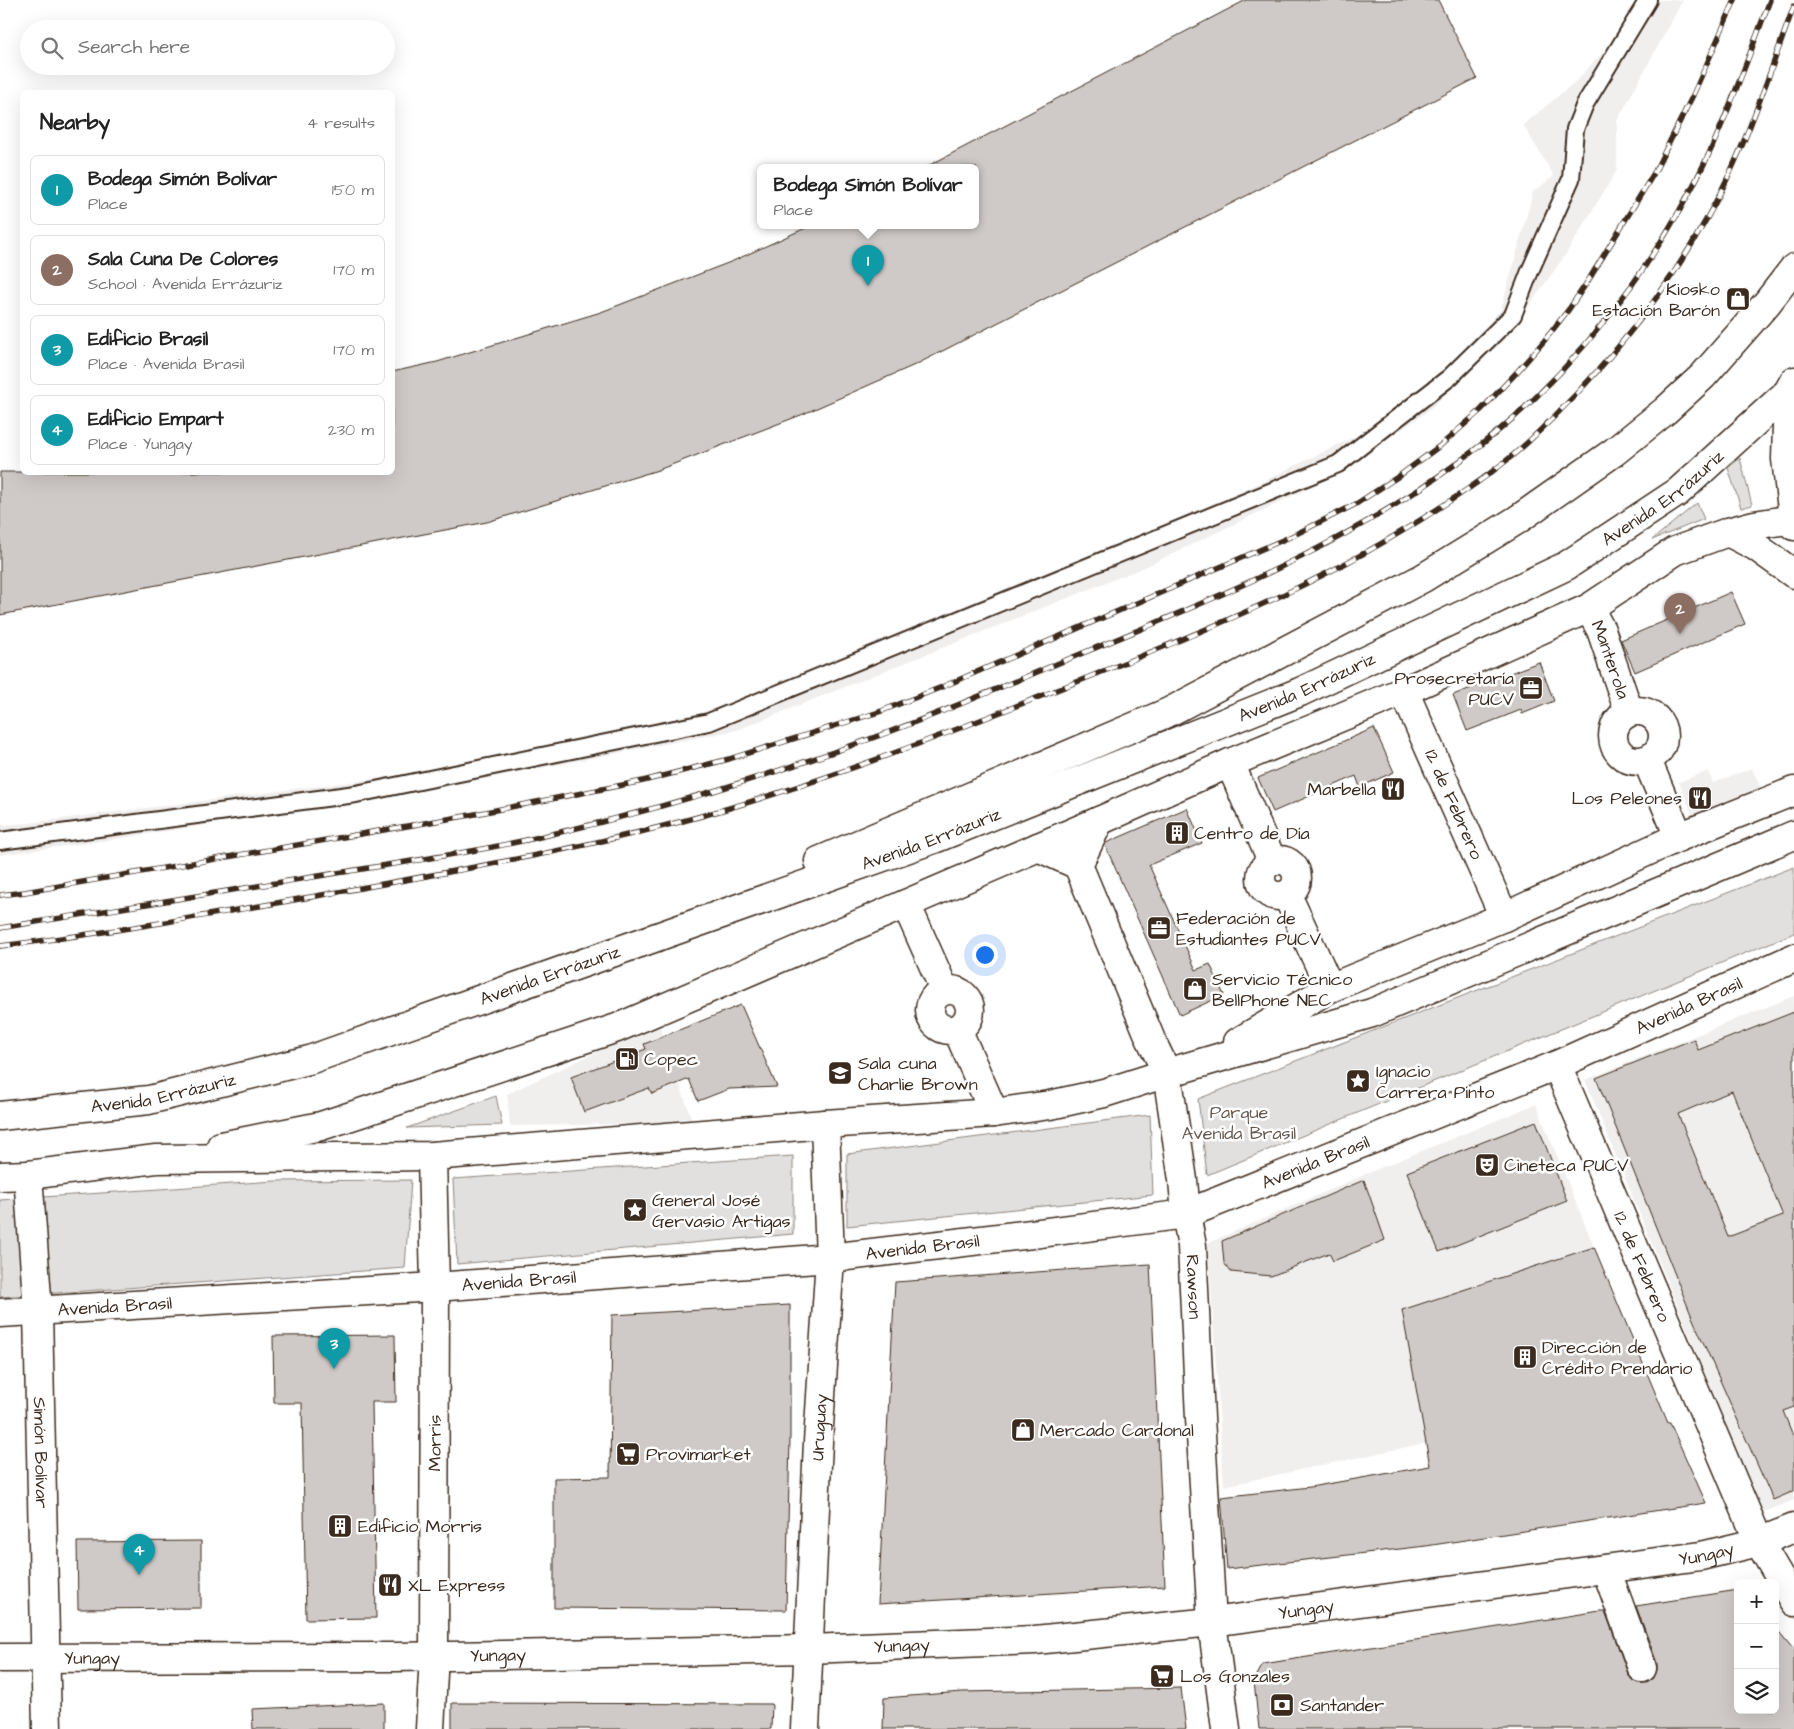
<!DOCTYPE html>
<html lang="en">
<head>
<meta charset="utf-8">
<style>
	body { margin:0; font-family:"Architects Daughter",sans-serif; background:#f2f2f2; color:#222 }
	.controls { position:absolute; right:15px; bottom:15px; display:grid; overflow:hidden; border-radius:8px; box-shadow:0 5px 20px #0002 }
	.controls button { width:45px; height:45px; display:grid; place-items:center; padding:0; border:0; border-bottom:1px solid #e0e0e0; background:#fff; color:#222; font:25px sans-serif }
	.you { position:absolute; left:984px; top:954px; width:18px; height:18px; margin:-12px; border:4px solid #fff; border-radius:50%; background:#1a73e8; box-shadow:0 0 0 8px #1a73e833 }
	.badge { display:grid; place-items:center; width:32px; height:32px; border-radius:50%; background:#3b2a1e; color:#fff; font-size:16px; font-weight:700 }
	.pin { position:absolute; translate:-50% -41px; filter:drop-shadow(0 1px 2px #0008) }
	.pin::after { content:''; position:absolute; top:26px; width:18px; height:15px; background:inherit; clip-path:polygon(0 0,100% 0,50% 100%) }
	.popup { position:absolute; left:757px; top:164px; width:222px; height:65px; box-sizing:border-box; display:grid; place-content:center; border-radius:8px; background:#fff; filter:drop-shadow(0 1px 4px #0005); font-size:16px; white-space:nowrap; color:#767676 }
	.popup b { font-size:19px; color:#222 }
	.popup::after { content:''; position:absolute; left:50%; top:100%; margin-left:-10px; border:10px solid transparent; border-top-color:#fff }
	.list { margin:0; padding:0; list-style:none }
	h2 { display:flex; justify-content:space-between; align-items:center; height:65px; margin:0; padding:0 20px; font-size:21px }
	h2 small { font-size:16px; font-weight:400; color:#767676 }
	.list li { display:grid; grid-template-columns:32px 1fr auto; gap:15px; align-items:center; box-sizing:border-box; height:70px; margin:0 10px 10px; padding:0 10px; border:1px solid #e0e0e0; border-radius:8px }
	.list b { display:block; font-size:19px; white-space:nowrap }
	.list p { margin:0; font-size:16px; white-space:nowrap; color:#767676 }
	.list em { font-size:16px; font-style:normal; color:#767676 }
	.icon { flex:none; width:28px; height:28px; fill:none; stroke:currentColor; stroke-width:2; stroke-linecap:round; stroke-linejoin:round }
	.map { position:relative; flex:none; width:1794px; height:1729px; overflow:hidden }
	.search { position:absolute; background:#fff; box-shadow:0 5px 20px #0002; left:20px; top:20px; width:375px; height:55px; display:flex; align-items:center; gap:12px; box-sizing:border-box; padding:0 18px; border-radius:28px; color:#767676; font-size:19px }
	.panel { position:absolute; background:#fff; box-shadow:0 5px 20px #0002; left:20px; top:90px; width:375px; height:385px; border-radius:8px }
	.map>svg:first-child { display:block }
</style>
</head>
<body>
<div class="map">
<svg width="1794" height="1729" viewBox="0 0 1794 1729">
	<rect width="100%" height="100%" fill="#fff"/>
	<filter id="ink" filterUnits="userSpaceOnUse"><feTurbulence type="fractalNoise" baseFrequency=".02" numOctaves="2"/><feDisplacementMap in="SourceGraphic" scale="10" xChannelSelector="R" yChannelSelector="G"/><feConvolveMatrix kernelMatrix="1 2 1 2 8 2 1 2 1" color-interpolation-filters="sRGB"/></filter>
	<g filter="url(#ink)">
		<!-- built -->
		<g fill="#f1efee">
			<path d="M1644,0H1683L1617,121V170L1566,254L1508,336L1429,410L1336,475L1145,567L737,730L417,792L109,840L0,855V825L29,823L396,776L705,712L1237,494L1356,436L1441,373L1501,310L1533,192L1554,176L1523,125L1574,83L1620,34Z"/>
			<path d="M1752,768L1762,791L1694,819L1679,782L1708,771L1713,783Z"/>
			<path d="M1794,996V1500L1762,1513L1585,1080Z"/>
			<path d="M659,1023L693,1123L510,1126L507,1094Z"/>
			<path d="M1536,1104L1594,1247L1402,1310L1426,1443L1224,1486L1208,1243L1373,1171Z"/>
		</g>
		<!-- green -->
		<g fill="#e2e0de" stroke="#8e857e">
			<path d="M1740,458L1752,505L1741,508L1728,468Z"/>
			<path d="M1697,503L1704,519L1652,540Z"/>
			<path d="M1794,867V933L1207,1175L1198,1099Z"/>
			<path d="M496,1096L502,1125L407,1128Z"/>
			<path d="M1150,1115L1153,1195L847,1226V1154Z"/>
			<path d="M793,1156V1234L457,1264L453,1179Z"/>
			<path d="M411,1180L405,1268L0,1297V1200L275,1181Z"/>
		</g>
		<!-- building -->
		<g fill="#cfcac7" stroke="#3b2a1e" fill-rule="evenodd">
			<path d="M1246,0H1438L1477,78L917,364L801,415L658,470L487,522L0,615V472H392V372L437,362L601,312L733,261L812,225H976V167H926Z"/>
			<path d="M1731,592L1745,624L1635,672L1621,640Z"/>
			<path d="M1539,662L1554,701L1522,714L1521,710L1467,731L1453,695Z"/>
			<path d="M1374,728L1394,772L1360,787L1356,776L1273,812L1258,778Z"/>
			<path d="M1187,808L1202,843L1149,865L1196,970L1210,964L1224,995L1180,1015L1105,845L1106,843Z"/>
			<path d="M741,1005L777,1087L729,1089L698,1101L689,1079L652,1094L649,1088L584,1112L571,1077L646,1049L644,1044Z"/>
			<path d="M1794,1012V1407L1783,1411L1794,1438V1491L1773,1500L1692,1317L1596,1078L1694,1039L1698,1050ZM1732,1091L1783,1216L1728,1237L1678,1114Z"/>
			<path d="M1536,1121L1567,1201L1439,1252L1407,1172Z"/>
			<path d="M1364,1180L1385,1240L1333,1261L1329,1253L1271,1276L1231,1272L1224,1263L1222,1241Z"/>
			<path d="M1594,1247L1668,1423H1670L1706,1503L1426,1546L1227,1569L1221,1497L1310,1487L1430,1466L1402,1310Z"/>
			<path d="M1150,1264L1165,1586L878,1604L895,1282Z"/>
			<path d="M790,1305V1438L786,1610L554,1608V1478L610,1477L612,1315Z"/>
			<path d="M395,1335L396,1402H372L376,1618L306,1619L302,1403H274L273,1336Z"/>
			<path d="M201,1541V1608L78,1609L77,1542Z"/>
			<path d="M1738,1590V1710H1775V1627L1794,1650V1729H1259L1254,1681L1263,1664L1600,1611H1605L1628,1674L1632,1680L1639,1683H1647L1654,1678L1657,1670V1663L1636,1606Z"/>
			<path d="M1181,1688L1186,1729H883L884,1698L962,1692Z"/>
			<path d="M384,1703V1729H253L252,1709Z"/>
			<path d="M452,1703L772,1704L771,1729H452Z"/>
		</g>
		<g fill="none" stroke-linecap="round" stroke-linejoin="round">
			<defs>
				<path id="service" d="M0,841L356,794L709,722L1338,464L1450,377L1513,315L1530,271L1571,179L1575,129L1585,104L1648,0"/>
				<g id="minor">
					<path id="s1" d="M1589,608L1601,630L1629,712"/>
					<path id="s2" d="M1404,691L1504,917"/>
					<circle cx="1638" cy="736" r="25"/>
					<path d="M1647,760L1679,837"/>
					<path d="M1230,763L1272,861"/>
					<path id="s3" d="M1038,847L1078,865L1151,1040L1167,1073L1183,1180L1186,1214L1192,1246L1200,1418L1212,1622L1226,1729"/>
					<circle cx="1279" cy="878" r="18"/>
					<path d="M1078,865L1099,821"/>
					<path d="M1287,895L1330,988"/>
					<path d="M906,904L944,989"/>
					<circle cx="950" cy="1010" r="20"/>
					<path d="M957,1029L994,1113"/>
					<path id="s4" d="M1557,1065L1759,1542L1794,1602"/>
					<path id="s5" d="M28,1175L38,1311L47,1729"/>
					<path d="M1606,1569L1642,1668"/>
					<path id="s6" d="M430,1729L434,1655L435,1287L432,1156"/>
				</g>
				<g id="tertiary">
					<path id="s7" d="M0,1313L435,1287L830,1258L1032,1234L1186,1214L1557,1065L1794,958"/>
					<path id="s8" d="M0,1658L396,1657L809,1649L1035,1640L1212,1622L1701,1556L1759,1542L1794,1528"/>
					<path id="s9" d="M805,1729L818,1442L830,1258L825,1124"/>
				</g>
				<g id="primary">
					<path d="M1788,392L1786,459L1794,526"/>
					<path d="M1728,532L1755,546L1794,574"/>
					<path d="M819,861L1169,712L1423,578L1517,520L1614,452L1665,411L1703,376L1767,303L1794,268"/>
					<path d="M1238,1042L1330,988L1504,917L1679,837L1794,791"/>
					<path id="s10" d="M0,1116L149,1100L309,1060L934,839L1300,692L1566,566L1678,492L1788,392L1794,381"/>
					<path d="M221,1146L321,1126L617,1028L1099,821L1230,763L1404,691L1589,608L1675,551L1728,532L1754,525L1794,519"/>
					<path d="M0,1176L28,1175L156,1159L432,1156L825,1124L994,1113L1050,1105L1104,1093L1167,1073L1372,1013L1794,835"/>
				</g>
			</defs>
			<!-- service casing -->
			<use href="#service" stroke="#3b2a1e" stroke-width="20"/>
			<!-- minor casing -->
			<use href="#minor" stroke="#3b2a1e" stroke-width="31"/>
			<!-- tertiary casing -->
			<use href="#tertiary" stroke="#3b2a1e" stroke-width="31"/>
			<!-- primary casing -->
			<use href="#primary" stroke="#3b2a1e" stroke-width="31"/>
			<!-- service -->
			<use href="#service" stroke="#fff" stroke-width="16"/>
			<!-- minor -->
			<use href="#minor" stroke="#fff" stroke-width="28"/>
			<!-- tertiary -->
			<use href="#tertiary" stroke="#fff" stroke-width="28"/>
			<!-- primary -->
			<use href="#primary" stroke="#fff" stroke-width="28"/>
			<defs>
				<g id="rail">
					<path d="M0,895L25,892L465,816L643,781L729,759L879,712L942,687L1292,536L1356,504L1399,476L1441,445L1481,410L1517,372L1544,341L1569,309L1588,281L1654,173L1693,95L1735,0"/>
					<path d="M0,928C108,910 216,893 325,875C398,863 472,853 544,836C661,809 776,774 889,732C962,705 1033,673 1105,644C1258,581 1414,514 1535,398C1605,330 1665,246 1707,158C1731,107 1750,53 1770,0"/>
					<path d="M0,946C125,931 248,908 372,886C489,865 605,844 719,811C854,772 984,719 1114,667C1227,622 1340,574 1442,506C1472,487 1502,466 1528,442C1609,366 1681,277 1728,177C1754,122 1773,63 1794,6"/>
				</g>
			</defs>
			<!-- rail casing -->
			<use href="#rail" stroke="#3b2a1e" stroke-width="5.5"/>
			<!-- rail -->
			<use href="#rail" stroke="#fff" stroke-width="4" stroke-dasharray="11" stroke-linecap="butt"/>
		</g>
	</g>
	<!-- icons -->
	<defs>
		<symbol id="shop-square" viewBox="-11 -11 22 22"><rect x="-9" y="-9" width="18" height="18" rx="4" fill="#3b2a1e" stroke="#fff"/><path d="M-5-2.5h2.3a2.7 3.5 0 0 1 5.4 0H5L5.5 6h-11ZM-1.5-2.5h3a1.5 2.3 0 0 0-3 0Z" fill="#fff"/></symbol>
		<symbol id="office-square" viewBox="-11 -11 22 22"><rect x="-9" y="-9" width="18" height="18" rx="4" fill="#3b2a1e" stroke="#fff"/><path d="M-6-3h4V-5.5h4V-3h4V5H-6ZM-1-4.5V-3h2v-1.5ZM-6 0V1H6V0Z" fill="#fff"/></symbol>
		<symbol id="restaurant-square" viewBox="-11 -11 22 22"><rect x="-9" y="-9" width="18" height="18" rx="4" fill="#3b2a1e" stroke="#fff"/><path d="M-5-6h1v4h1v-4h1v4h1v-4h1v5L-1.5 .5V6h-2V.5L-5-1ZM5-6V6H3V1.5H1.5Q1.5-4 5-6Z" fill="#fff"/></symbol>
		<symbol id="building-square" viewBox="-11 -11 22 22"><rect x="-9" y="-9" width="18" height="18" rx="4" fill="#3b2a1e" stroke="#fff"/><path d="M-4-6H4V6H1V3H-1V6H-4ZM-2.5-4.3h1.7v1.8h-1.7ZM.8-4.3h1.7v1.8H.8ZM-2.5-1h1.7V.8h-1.7ZM.8-1h1.7V.8H.8Z" fill="#fff"/></symbol>
		<symbol id="fuel-square" viewBox="-11 -11 22 22"><rect x="-9" y="-9" width="18" height="18" rx="4" fill="#3b2a1e" stroke="#fff"/><path d="M-5.5-6h7V0h2V4h1.3V-2.5L3-4.5l.8-.8L6-3V5H2.5V1h-1V6h-7ZM-4.2-4.7v3.2H.2V-4.7Z" fill="#fff"/></symbol>
		<symbol id="school-square" viewBox="-11 -11 22 22"><rect x="-9" y="-9" width="18" height="18" rx="4" fill="#3b2a1e" stroke="#fff"/><path d="M0-5L7-2L0 1L-7-2ZM-4 1L0 2.5L4 1V4Q0 6-4 4Z" fill="#fff"/></symbol>
		<symbol id="sight-square" viewBox="-11 -11 22 22"><rect x="-9" y="-9" width="18" height="18" rx="4" fill="#3b2a1e" stroke="#fff"/><path d="M0-6L1.8-2.2L6-1.7L2.9 1.2L3.7 5.4L0 3.3L-3.7 5.4L-2.9 1.2L-6-1.7L-1.8-2.2Z" fill="#fff"/></symbol>
		<symbol id="theatre-square" viewBox="-11 -11 22 22"><rect x="-9" y="-9" width="18" height="18" rx="4" fill="#3b2a1e" stroke="#fff"/><path d="M-5-5.5Q0-4 5-5.5V0Q5 5 0 6Q-5 5-5 0ZM-3.3-2.5H-1v1.5H-3.3ZM1-2.5H3.3v1.5H1ZM-2.8 1Q0 5.5 2.8 1Z" fill="#fff"/></symbol>
		<symbol id="supermarket-square" viewBox="-11 -11 22 22"><rect x="-9" y="-9" width="18" height="18" rx="4" fill="#3b2a1e" stroke="#fff"/><path d="M-6-5.5h2.5l.6 2H6L4.5 2H-2.5L-4.4-4H-6ZM-1.5 3.2a1.3 1.3 0 1 0 .1 0ZM3 3.2a1.3 1.3 0 1 0 .1 0Z" fill="#fff"/></symbol>
		<symbol id="bank-square" viewBox="-11 -11 22 22"><rect x="-9" y="-9" width="18" height="18" rx="4" fill="#3b2a1e" stroke="#fff"/><path d="M-6-4H6V4H-6ZM0-2.3a2.3 2.3 0 1 0 0 4.6a2.3 2.3 0 1 0 0-4.6Z" fill="#fff"/></symbol>
	</defs>
	<g fill-rule="evenodd">
		<use href="#shop-square" x="1724" y="285" width="28" height="28"/>
		<use href="#office-square" x="1517" y="674" width="28" height="28"/>
		<use href="#restaurant-square" x="1379" y="775" width="28" height="28"/>
		<use href="#restaurant-square" x="1686" y="784" width="28" height="28"/>
		<use href="#building-square" x="1163" y="819" width="28" height="28"/>
		<use href="#office-square" x="1145" y="914" width="28" height="28"/>
		<use href="#shop-square" x="1181" y="975" width="28" height="28"/>
		<use href="#fuel-square" x="613" y="1045" width="28" height="28"/>
		<use href="#school-square" x="826" y="1059" width="28" height="28"/>
		<use href="#sight-square" x="1344" y="1067" width="28" height="28"/>
		<use href="#theatre-square" x="1473" y="1151" width="28" height="28"/>
		<use href="#sight-square" x="621" y="1196" width="28" height="28"/>
		<use href="#building-square" x="1511" y="1343" width="28" height="28"/>
		<use href="#shop-square" x="1009" y="1416" width="28" height="28"/>
		<use href="#supermarket-square" x="614" y="1440" width="28" height="28"/>
		<use href="#building-square" x="326" y="1512" width="28" height="28"/>
		<use href="#restaurant-square" x="376" y="1571" width="28" height="28"/>
		<use href="#supermarket-square" x="1148" y="1662" width="28" height="28"/>
		<use href="#bank-square" x="1268" y="1691" width="28" height="28"/>
	</g>
	<g text-anchor="middle" dominant-baseline="central" stroke-width="5" stroke-linejoin="round" paint-order="stroke">
		<!-- poi labels -->
		<g font-size="18" fill="#3b2a1e" stroke="#fff" text-anchor="start">
			<text x="1720" y="289" text-anchor="end">Kiosko<tspan x="1720" dy="21">Estación Barón</tspan></text>
			<text x="1514" y="678" text-anchor="end">Prosecretaría<tspan x="1514" dy="21">PUCV</tspan></text>
			<text x="1376" y="789" text-anchor="end">Marbella</text>
			<text x="1682" y="798" text-anchor="end">Los Peleones</text>
			<text x="1194" y="833">Centro de Día</text>
			<text x="1176" y="918">Federación de<tspan x="1176" dy="21">Estudiantes PUCV</tspan></text>
			<text x="1212" y="979">Servicio Técnico<tspan x="1212" dy="21">BellPhone NEC</tspan></text>
			<text x="644" y="1059">Copec</text>
			<text x="858" y="1063">Sala cuna<tspan x="858" dy="21">Charlie Brown</tspan></text>
			<text x="1376" y="1071">Ignacio<tspan x="1376" dy="21">Carrera Pinto</tspan></text>
			<text x="1504" y="1165">Cineteca PUCV</text>
			<text x="652" y="1200">General José<tspan x="652" dy="21">Gervasio Artigas</tspan></text>
			<text x="1542" y="1347">Dirección de<tspan x="1542" dy="21">Crédito Prendario</tspan></text>
			<text x="1040" y="1430">Mercado Cardonal</text>
			<text x="646" y="1454">Provimarket</text>
			<text x="358" y="1526">Edificio Morris</text>
			<text x="408" y="1585">XL Express</text>
			<text x="1180" y="1676">Los Gonzales</text>
			<text x="1300" y="1705">Santander</text>
		</g>
		<!-- street labels -->
		<g font-size="18" fill="#3b2a1e" stroke="#fff">
			<text stroke="none"><textPath href="#s10" startOffset="1785">Avenida Errázuriz</textPath></text>
			<text stroke="none"><textPath href="#s1" startOffset="56">Manterola</textPath></text>
			<text stroke="none"><textPath href="#s10" startOffset="1380">Avenida Errázuriz</textPath></text>
			<text stroke="none"><textPath href="#s2" startOffset="124">12 de Febrero</textPath></text>
			<text stroke="none"><textPath href="#s10" startOffset="975">Avenida Errázuriz</textPath></text>
			<text stroke="none"><textPath href="#s10" startOffset="570">Avenida Errázuriz</textPath></text>
			<text stroke="none"><textPath href="#s7" startOffset="1735">Avenida Brasil</textPath></text>
			<text stroke="none"><textPath href="#s10" startOffset="165">Avenida Errázuriz</textPath></text>
			<text stroke="none"><textPath href="#s7" startOffset="1330">Avenida Brasil</textPath></text>
			<text stroke="none"><textPath href="#s7" startOffset="925">Avenida Brasil</textPath></text>
			<text stroke="none"><textPath href="#s4" startOffset="219">12 de Febrero</textPath></text>
			<text stroke="none"><textPath href="#s7" startOffset="520">Avenida Brasil</textPath></text>
			<text stroke="none"><textPath href="#s3" startOffset="486">Rawson</textPath></text>
			<text stroke="none"><textPath href="#s7" startOffset="115">Avenida Brasil</textPath></text>
			<text stroke="none"><textPath href="#s9" startOffset="302">Uruguay</textPath></text>
			<text stroke="none"><textPath href="#s6" startOffset="286">Morris</textPath></text>
			<text stroke="none"><textPath href="#s5" startOffset="278">Simón Bolívar</textPath></text>
			<text stroke="none"><textPath href="#s8" startOffset="1712">Yungay</textPath></text>
			<text stroke="none"><textPath href="#s8" startOffset="1308">Yungay</textPath></text>
			<text stroke="none"><textPath href="#s8" startOffset="902">Yungay</textPath></text>
			<text stroke="none"><textPath href="#s8" startOffset="498">Yungay</textPath></text>
			<text stroke="none"><textPath href="#s8" startOffset="92">Yungay</textPath></text>
		</g>
		<!-- park labels -->
		<g font-size="18" fill="#65584e" stroke="#fff">
			<text x="1239" y="1112">Parque<tspan x="1239" dy="21">Avenida Brasil</tspan></text>
		</g>
	</g>
</svg>
<div class="controls">
<button>+</button>
<button>−</button>
<button><svg class="icon" aria-label="layers" viewBox="0 0 24 24"><path d="M12 4l9 5-9 5-9-5zM3 14l9 5 9-5"/></svg></button>
</div>
<div class="you"></div>
<div class="pin badge" style="left:868px;top:286px;background:#0f9aa8">1</div>
<div class="popup"><b>Bodega Simón Bolívar</b>Place</div>
<div class="pin badge" style="left:1680px;top:634px;background:#8d6e63">2</div>
<div class="pin badge" style="left:334px;top:1369px;background:#0f9aa8">3</div>
<div class="pin badge" style="left:139px;top:1575px;background:#0f9aa8">4</div>
<div class="search"><svg class="icon" aria-label="search" viewBox="0 0 24 24"><circle cx="10" cy="10" r="6"/><path d="M15 15l6 6"/></svg>Search here</div>
<section class="panel">
<h2>Nearby<small>4 results</small></h2>
<ul class="list">
<li><span class="badge" style="background:#0f9aa8">1</span><div><b>Bodega Simón Bolívar</b><p>Place</p></div><em>150 m</em></li>
<li><span class="badge" style="background:#8d6e63">2</span><div><b>Sala Cuna De Colores</b><p>School · Avenida Errázuriz</p></div><em>170 m</em></li>
<li><span class="badge" style="background:#0f9aa8">3</span><div><b>Edificio Brasil</b><p>Place · Avenida Brasil</p></div><em>170 m</em></li>
<li><span class="badge" style="background:#0f9aa8">4</span><div><b>Edificio Empart</b><p>Place · Yungay</p></div><em>230 m</em></li>
</ul>
</section>
</div>
</body>
</html>
